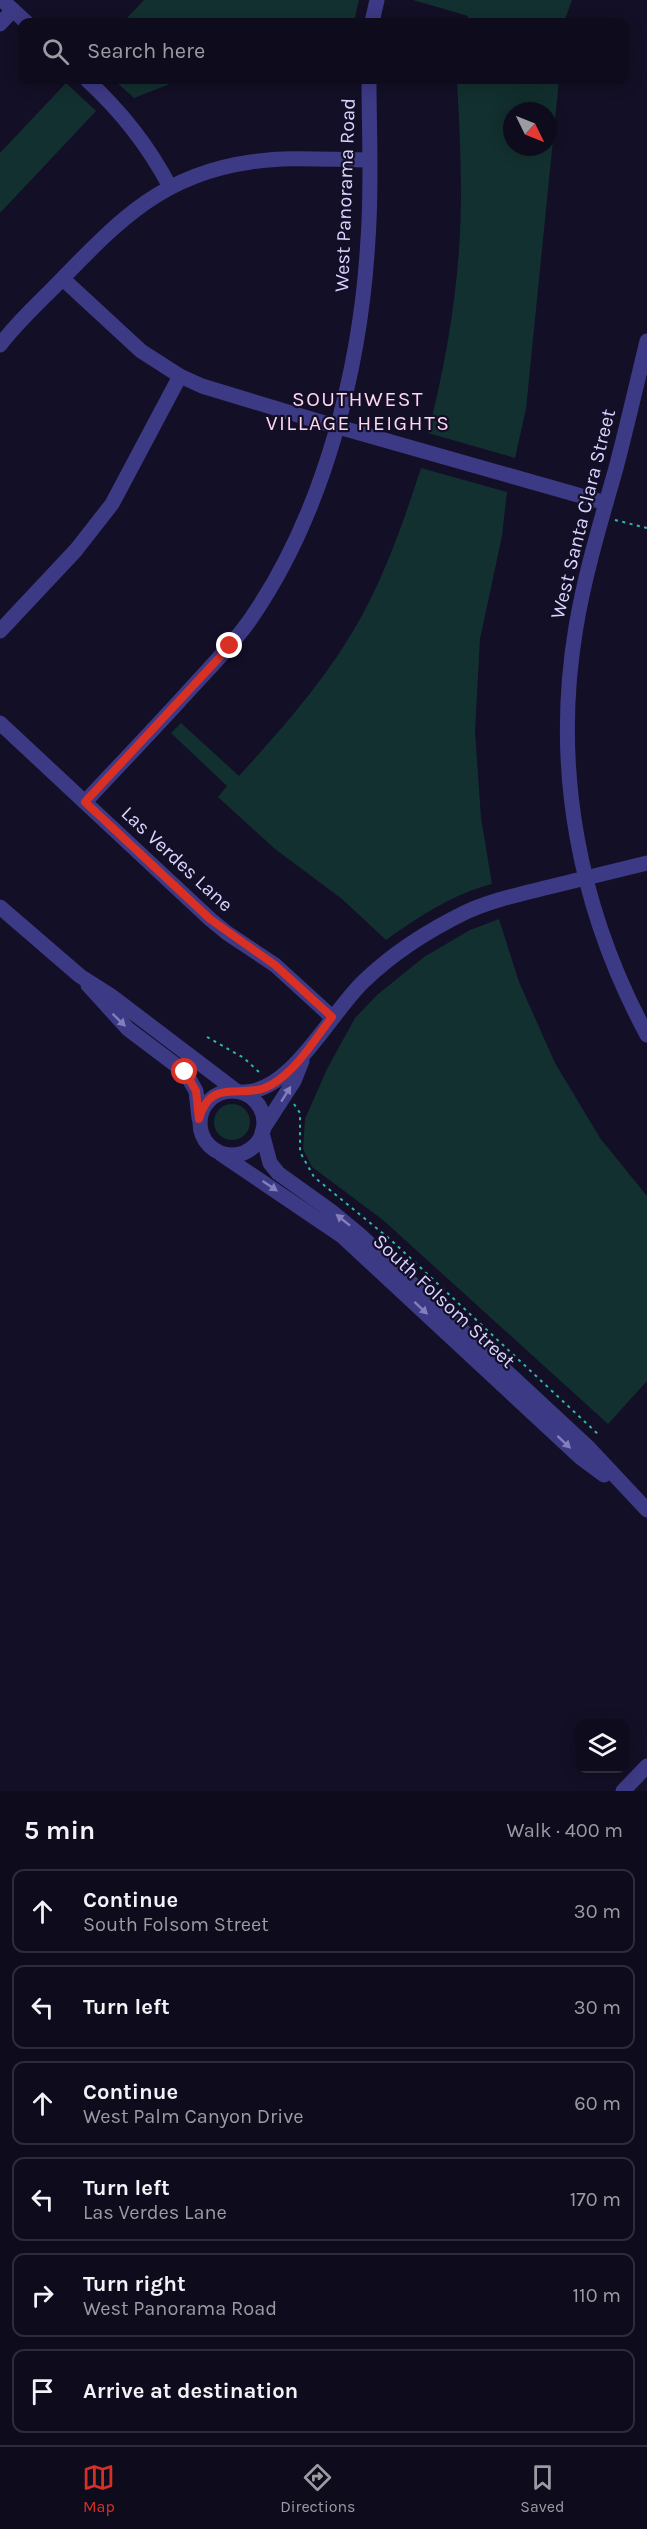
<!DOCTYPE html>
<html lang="en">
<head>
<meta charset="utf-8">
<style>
	body { margin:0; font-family:Karla,sans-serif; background:#1c1929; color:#f1f3f6 }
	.controls { position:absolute; right:18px; bottom:18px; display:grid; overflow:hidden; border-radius:12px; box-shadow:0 3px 15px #0003 }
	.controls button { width:54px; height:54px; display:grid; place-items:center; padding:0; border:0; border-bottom:2px solid #2e2b3b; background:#0e0b1c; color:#f1f3f6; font:30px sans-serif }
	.compass { position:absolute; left:503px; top:102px; width:54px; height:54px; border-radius:50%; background:#0e0b1c; box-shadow:0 3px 15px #0003; rotate:133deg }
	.stop { position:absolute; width:18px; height:18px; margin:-14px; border:4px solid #d93025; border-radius:50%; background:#fff }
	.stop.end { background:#d93025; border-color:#fff; box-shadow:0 2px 6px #0008 }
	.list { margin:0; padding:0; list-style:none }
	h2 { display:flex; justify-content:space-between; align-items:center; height:78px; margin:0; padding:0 24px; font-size:26px }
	h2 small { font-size:20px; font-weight:400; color:#9b9ba3 }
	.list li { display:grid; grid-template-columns:39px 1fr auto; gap:18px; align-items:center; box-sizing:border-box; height:84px; margin:0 12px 12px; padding:0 12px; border:2px solid #2e2b3b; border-radius:12px }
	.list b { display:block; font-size:22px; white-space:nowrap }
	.list p { margin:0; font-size:20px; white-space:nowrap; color:#9b9ba3 }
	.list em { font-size:20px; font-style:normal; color:#9b9ba3 }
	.icon { flex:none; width:33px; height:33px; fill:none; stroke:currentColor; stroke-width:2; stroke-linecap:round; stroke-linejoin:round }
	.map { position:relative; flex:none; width:647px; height:1791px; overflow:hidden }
	.search { position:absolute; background:#0e0b1c; box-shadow:0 3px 15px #0003; left:18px; right:18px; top:18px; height:66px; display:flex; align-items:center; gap:15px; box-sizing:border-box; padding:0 21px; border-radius:12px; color:#9b9ba3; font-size:22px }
	.sheet { height:654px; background:#0e0b1c }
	nav { display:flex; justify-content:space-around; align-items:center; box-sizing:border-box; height:84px; border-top:2px solid #2e2b3b; background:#0e0b1c; font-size:16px; color:#9b9ba3 }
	nav a { display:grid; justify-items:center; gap:3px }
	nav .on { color:#d93025 }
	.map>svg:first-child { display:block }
</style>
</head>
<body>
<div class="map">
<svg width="647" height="1791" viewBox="0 0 647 1791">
	<rect width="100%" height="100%" fill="#130f26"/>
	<!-- green -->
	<g fill="#12302f" fill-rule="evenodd">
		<path d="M144,0H359L354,22H123Z"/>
		<path d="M413,0H572L564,22H466L468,16Z"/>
		<path d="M114,80H180L134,98Z"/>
		<path d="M457,80H559L526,409L515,458L428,433C448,355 461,275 461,194C461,156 459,118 457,80ZM512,111H548V147H512Z"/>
		<path d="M66,83L96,111L0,213V153Z"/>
		<path d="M421,468L507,492L502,536L480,639L475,731L481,818L492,884C453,894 420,916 386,940L342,899L275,849L218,797L227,786L171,733L181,723L239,776C287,723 335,669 368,604C390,561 406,514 421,468Z"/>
		<path d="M499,919L519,982L555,1063L600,1138L647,1196V1381L608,1424L383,1220L312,1167L303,1149L305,1119L327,1069L355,1018L377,995L424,957L470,930Z"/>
		<circle cx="232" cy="1122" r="18"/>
	</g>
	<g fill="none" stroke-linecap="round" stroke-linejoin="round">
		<!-- path -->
		<g stroke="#2fb8b0" stroke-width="2" stroke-dasharray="3 4.5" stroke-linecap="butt">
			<path d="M615,520L647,528"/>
			<path d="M207,1037L244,1058L261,1074"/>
			<path d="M294,1104L300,1113V1152L314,1177L391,1240L600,1436"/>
		</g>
		<!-- minor -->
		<g stroke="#3d3a85" stroke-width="15">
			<path d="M2,0L26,22"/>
			<path d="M372,22L377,0"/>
			<path d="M0,24L13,10"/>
			<path d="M87,80C122,112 148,145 170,187"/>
			<path d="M63,279L141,351L180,376L202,386L321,422L606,503"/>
			<path d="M647,341C637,383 627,426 616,468C601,521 585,573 576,627C552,769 579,909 647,1035"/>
			<path d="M0,345C18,321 41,301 62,279C120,219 164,174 251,162C290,156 330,160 369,160"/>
			<path d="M0,631L76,550L112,504L180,376"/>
			<path d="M0,723L210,919L227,933L275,965L332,1017"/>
			<path d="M85,802C121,763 158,725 193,686C214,663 235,642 252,617C325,510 361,366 368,239C372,186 369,132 369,80"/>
			<path d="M0,907L80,976L110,995L235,1090"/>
			<path d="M88,985L128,1029L185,1072L196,1091L199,1118"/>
			<circle cx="232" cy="1123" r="32"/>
			<path d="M243,1092C291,1093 330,1013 364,981C393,953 429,930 466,912C492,900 521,894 549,887C582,879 614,871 647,863"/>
			<path d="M263,1129L294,1081L302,1061"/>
			<path d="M262,1133L270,1163L278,1173L331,1211L360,1235L589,1448L647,1510"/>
			<path d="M221,1154L342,1236L581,1458L604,1475"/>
			<path d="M623,1791L647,1766"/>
		</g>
	</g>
	<!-- one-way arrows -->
	<defs><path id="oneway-solid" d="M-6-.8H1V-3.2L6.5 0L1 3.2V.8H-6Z" transform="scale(1.5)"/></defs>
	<g fill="#837fbc">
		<use href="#oneway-solid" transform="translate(119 1020) rotate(44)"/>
		<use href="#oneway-solid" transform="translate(286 1094) rotate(-58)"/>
		<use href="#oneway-solid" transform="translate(270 1186) rotate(34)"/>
		<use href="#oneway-solid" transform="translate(343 1220) rotate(-141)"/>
		<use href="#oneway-solid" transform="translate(421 1308) rotate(43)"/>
		<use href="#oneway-solid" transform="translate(564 1442) rotate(43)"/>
	</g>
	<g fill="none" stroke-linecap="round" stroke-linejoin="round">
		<!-- route -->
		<path stroke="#d93025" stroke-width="8" d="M185,1072L196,1091L199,1119C211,1075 243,1101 271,1085C297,1070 314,1040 332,1017L275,965L210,919L85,802L230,646"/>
	</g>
	<g text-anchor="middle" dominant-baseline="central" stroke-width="4.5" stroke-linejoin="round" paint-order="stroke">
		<!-- street labels -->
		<g font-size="20" fill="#d9d4ff" stroke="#130f26">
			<text transform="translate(345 195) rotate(-88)">West Panorama Road</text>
			<text transform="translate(583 514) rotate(-76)">West Santa Clara Street</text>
			<text transform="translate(177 859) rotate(43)">Las Verdes Lane</text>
			<text transform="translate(444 1301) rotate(43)">South Folsom Street</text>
		</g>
		<!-- neighbourhood labels -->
		<g font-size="21" letter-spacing="1.5" fill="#ffd6f0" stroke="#130f26">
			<text x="358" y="399">SOUTHWEST<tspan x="358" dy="24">VILLAGE HEIGHTS</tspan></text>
		</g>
	</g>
</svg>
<div class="controls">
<button><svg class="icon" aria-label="layers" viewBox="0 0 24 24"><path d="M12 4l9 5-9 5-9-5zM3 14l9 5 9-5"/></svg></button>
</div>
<svg class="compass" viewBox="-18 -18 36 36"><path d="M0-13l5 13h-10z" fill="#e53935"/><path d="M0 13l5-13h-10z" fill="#9b9ba3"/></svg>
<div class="stop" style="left:185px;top:1072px"></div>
<div class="stop end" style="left:230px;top:646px"></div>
<div class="search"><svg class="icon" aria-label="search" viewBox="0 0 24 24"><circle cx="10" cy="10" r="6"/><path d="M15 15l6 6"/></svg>Search here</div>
</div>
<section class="sheet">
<h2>5 min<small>Walk · 400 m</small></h2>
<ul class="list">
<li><svg class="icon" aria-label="ahead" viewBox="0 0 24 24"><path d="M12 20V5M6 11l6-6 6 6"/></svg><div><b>Continue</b><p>South Folsom Street</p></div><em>30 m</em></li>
<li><svg class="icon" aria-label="left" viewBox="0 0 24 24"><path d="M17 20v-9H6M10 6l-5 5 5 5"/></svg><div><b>Turn left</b></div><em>30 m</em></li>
<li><svg class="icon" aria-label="ahead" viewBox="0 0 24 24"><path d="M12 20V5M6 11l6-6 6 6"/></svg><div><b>Continue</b><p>West Palm Canyon Drive</p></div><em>60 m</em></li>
<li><svg class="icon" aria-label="left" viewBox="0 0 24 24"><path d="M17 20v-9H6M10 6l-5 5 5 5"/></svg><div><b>Turn left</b><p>Las Verdes Lane</p></div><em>170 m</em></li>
<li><svg class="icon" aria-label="right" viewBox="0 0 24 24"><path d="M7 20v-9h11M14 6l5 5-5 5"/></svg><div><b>Turn right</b><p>West Panorama Road</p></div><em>110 m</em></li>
<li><svg class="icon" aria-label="arrive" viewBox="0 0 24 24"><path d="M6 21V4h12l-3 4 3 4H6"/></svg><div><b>Arrive at destination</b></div></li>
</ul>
</section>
<nav>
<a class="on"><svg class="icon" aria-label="map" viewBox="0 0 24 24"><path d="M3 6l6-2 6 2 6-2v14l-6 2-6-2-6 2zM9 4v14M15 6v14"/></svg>Map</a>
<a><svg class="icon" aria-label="directions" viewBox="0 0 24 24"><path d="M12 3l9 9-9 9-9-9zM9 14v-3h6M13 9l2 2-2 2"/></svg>Directions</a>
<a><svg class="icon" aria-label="saved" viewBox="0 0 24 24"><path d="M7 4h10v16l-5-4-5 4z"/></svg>Saved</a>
</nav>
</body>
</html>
